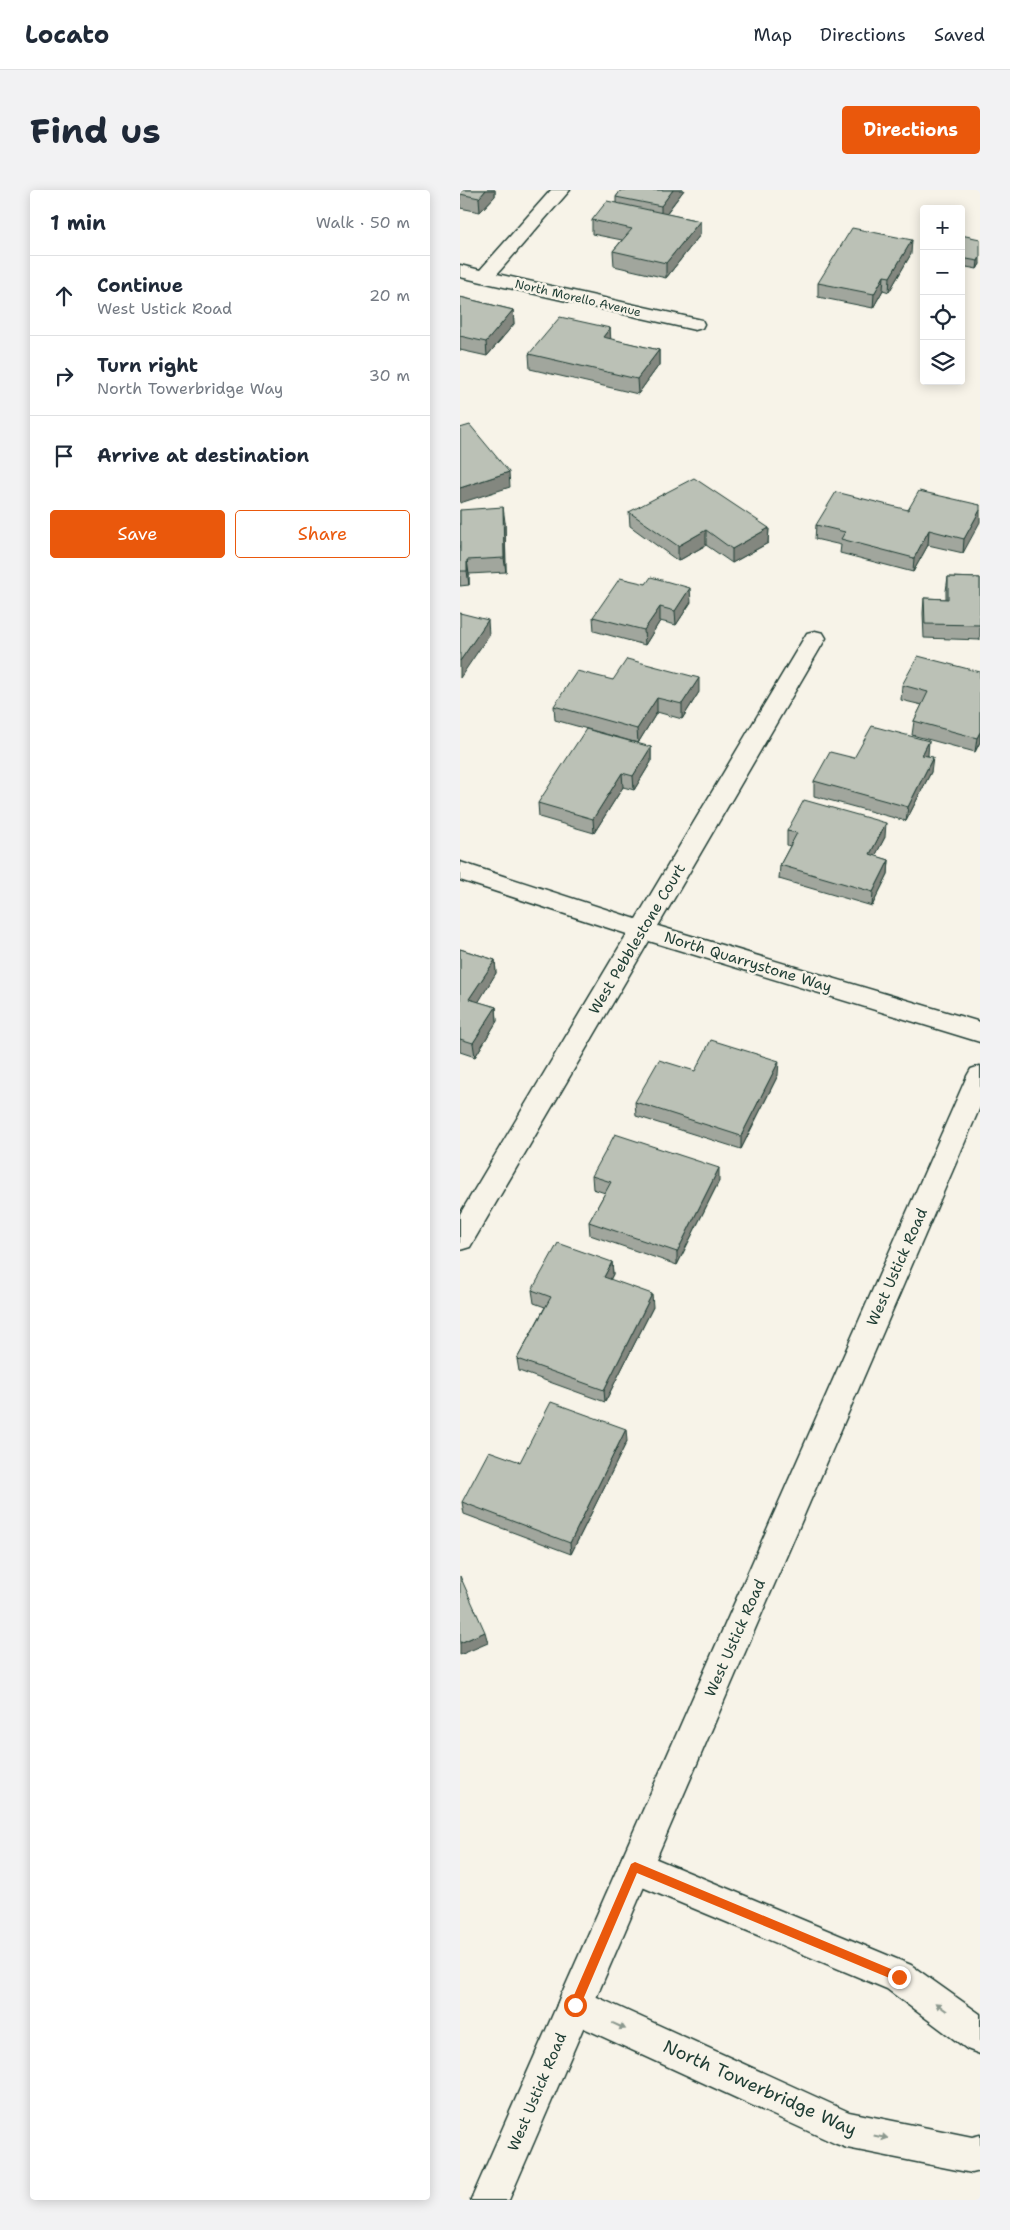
<!DOCTYPE html>
<html lang="en">
<head>
<meta charset="utf-8">
<style>
	body { margin:0; font-family:"Shantell Sans",sans-serif; background:#f2f2f3; color:#1f2937 }
	.controls { position:absolute; right:15px; top:15px; display:grid; overflow:hidden; border-radius:5px; box-shadow:0 2px 12px #0003 }
	.controls button { width:45px; height:45px; display:grid; place-items:center; padding:0; border:0; border-bottom:1px solid #e0e1e3; background:#fff; color:#1f2937; font:25px sans-serif }
	.stop { position:absolute; width:15px; height:15px; margin:-11px; border:4px solid #ea580c; border-radius:50%; background:#fff }
	.stop.end { background:#ea580c; border-color:#fff; box-shadow:0 1px 5px #0008 }
	.list { margin:0; padding:0; list-style:none }
	h2 { display:flex; justify-content:space-between; align-items:center; height:65px; margin:0; padding:0 20px; font-size:21px }
	h2 small { font-size:16px; font-weight:400; color:#747a83 }
	.list li { display:grid; grid-template-columns:32px 1fr auto; gap:15px; align-items:center; box-sizing:border-box; height:80px; padding:0 20px; border-top:1px solid #e0e1e3 }
	.list b { display:block; font-size:19px; white-space:nowrap }
	.list p { margin:0; font-size:16px; white-space:nowrap; color:#747a83 }
	.list em { font-size:16px; font-style:normal; color:#747a83 }
	.actions { display:flex; gap:10px; padding:15px 20px }
	.actions a { flex:1; padding:11px 0; border:1px solid #ea580c; border-radius:5px; text-align:center; font-size:18px; color:#ea580c }
	.actions .main { background:#ea580c; color:#fff }
	.icon { flex:none; width:28px; height:28px; fill:none; stroke:currentColor; stroke-width:2; stroke-linecap:round; stroke-linejoin:round }
	.map { position:relative; flex:none; width:520px; height:2010px; overflow:hidden; border-radius:5px }
	header { display:flex; align-items:center; gap:30px; box-sizing:border-box; height:70px; padding:0 25px; background:#fff; border-bottom:1px solid #e0e1e3 }
	header strong { font-size:24px }
	nav { display:flex; gap:28px; margin-inline-start:auto; font-size:18px }
	.intro { display:flex; align-items:center; justify-content:space-between; box-sizing:border-box; height:120px; padding:0 30px }
	h1 { margin:0; font-size:35px }
	.button { padding:12px 22px; border-radius:5px; background:#ea580c; color:#fff; font-size:18px; font-weight:700 }
	main { display:flex; gap:30px; padding:0 30px }
	aside { flex:1; background:#fff; border-radius:5px; box-shadow:0 2px 12px #0003 }
	.map>svg:first-child { display:block }
</style>
</head>
<body>
<header>
<strong>Locato</strong>
<nav><a>Map</a><a>Directions</a><a>Saved</a></nav>
</header>
<div class="intro"><h1>Find us</h1><a class="button">Directions</a></div>
<main>
<aside>
<h2>1 min<small>Walk · 50 m</small></h2>
<ul class="list">
<li><svg class="icon" aria-label="ahead" viewBox="0 0 24 24"><path d="M12 20V5M6 11l6-6 6 6"/></svg><div><b>Continue</b><p>West Ustick Road</p></div><em>20 m</em></li>
<li><svg class="icon" aria-label="right" viewBox="0 0 24 24"><path d="M7 20v-9h11M14 6l5 5-5 5"/></svg><div><b>Turn right</b><p>North Towerbridge Way</p></div><em>30 m</em></li>
<li><svg class="icon" aria-label="arrive" viewBox="0 0 24 24"><path d="M6 21V4h12l-3 4 3 4H6"/></svg><div><b>Arrive at destination</b></div></li>
</ul>
<div class="actions"><a class="main">Save</a><a>Share</a></div>
</aside>
<div class="map">
<svg width="520" height="2010" viewBox="0 0 520 2010">
	<rect width="100%" height="100%" fill="#f7f3e8"/>
	<filter id="ink" filterUnits="userSpaceOnUse"><feTurbulence type="fractalNoise" baseFrequency=".02" numOctaves="2"/><feDisplacementMap in="SourceGraphic" scale="10" xChannelSelector="R" yChannelSelector="G"/><feConvolveMatrix kernelMatrix="1 2 1 2 8 2 1 2 1" color-interpolation-filters="sRGB"/></filter>
	<g filter="url(#ink)">
		<g fill="none" stroke-linecap="round" stroke-linejoin="round">
			<defs>
				<g id="minor">
					<path d="M91,0H110L37,84L242,130L244,134L242,138L235,140L0,87V75L20,80Z"/>
					<path d="M355,441L363,443L366,448L198,736L520,832V852L189,751L10,1057L0,1060V1024L167,744L0,690V672L176,729L344,448L347,443Z"/>
					<path d="M175,1660L451,1775L520,1824V1864L507,1859L427,1799L163,1689L158,1677L163,1665Z"/>
					<path d="M115,1797L389,1922L512,1947L520,1945V1981L512,1983L387,1958L374,1953L102,1828L97,1815L102,1802Z"/>
				</g>
				<path id="major" d="M520,876V917L49,2010H11L507,886L511,879Z"/>
			</defs>
			<!-- minor casing -->
			<use href="#minor" stroke="#1f3d34" stroke-width="3"/>
			<!-- major casing -->
			<use href="#major" stroke="#1f3d34" stroke-width="3"/>
			<!-- minor -->
			<use href="#minor" fill="#f7f3e8" fill-rule="evenodd"/>
			<!-- major -->
			<use href="#major" fill="#f7f3e8" fill-rule="evenodd"/>
		</g>
		<!-- wall -->
		<g fill="#a1a69d" stroke="#1f3d34">
			<path d="M0,0H35V6L20,22L0,18Z"/>
			<path d="M161,0H224L206,24L240,31V45L206,88L154,76L153,61L162,50L132,44V30L156,13V7Z"/>
			<path d="M501,45L520,74L517,79L501,76Z"/>
			<path d="M451,64L429,102L423,100L413,118L358,107V93Z"/>
			<path d="M0,107L53,120L54,134L27,166L0,160Z"/>
			<path d="M150,138V149L199,160V175L178,204L70,179L69,164Z"/>
			<path d="M520,315L503,363L468,355L453,382L380,363L381,355L355,349L356,335L448,320Z"/>
			<path d="M0,320L45,332L46,382L9,384V395L0,396Z"/>
			<path d="M169,322L309,338L308,353L272,373L246,355L218,371L170,336Z"/>
			<path d="M488,387L520,388V450L464,448L463,423L464,408L486,409V401Z"/>
			<path d="M186,394L231,412L216,435L200,431L185,455L134,441L133,427Z"/>
			<path d="M520,482V552L515,562L452,545L454,531L462,515L441,510L442,495Z"/>
			<path d="M153,490L239,502L222,529L197,522L178,553L95,530L94,516Z"/>
			<path d="M191,557V572L174,600L163,597L134,643L79,627L78,613Z"/>
			<path d="M468,565L471,582L446,631L354,606V591L394,568Z"/>
			<path d="M327,641L425,647L415,666L429,670L428,684L412,716L319,689L320,675L330,656L327,655Z"/>
			<path d="M0,759L35,770L36,783L18,812L36,817L37,831L15,867L0,862Z"/>
			<path d="M235,881L318,885L281,959L176,926L175,912Z"/>
			<path d="M132,986L259,991L217,1075L130,1045L129,1032L145,1003L133,999Z"/>
			<path d="M152,1072L153,1084L150,1090L193,1117L145,1212L59,1181L57,1169L85,1117L74,1113L72,1100Z"/>
			<path d="M167,1251L111,1364L4,1324L2,1312L60,1272Z"/>
		</g>
		<!-- shaded-wall -->
		<g fill="#83877f" stroke="#1f3d34">
			<path d="M26,0H35V6L20,22L19,8Z"/>
			<path d="M213,0H224L201,30V16Z"/>
			<path d="M240,31V45L206,88V73Z"/>
			<path d="M452,50L451,64L429,102L430,87Z"/>
			<path d="M520,67V74L517,79L518,71Z"/>
			<path d="M424,86L423,100L413,118L414,104Z"/>
			<path d="M53,120L54,134L27,166L26,152Z"/>
			<path d="M150,138L151,152L143,147Z"/>
			<path d="M199,160V175L178,204L177,189Z"/>
			<path d="M49,282L50,297L0,313V298Z"/>
			<path d="M43,317L45,332L46,382L44,368Z"/>
			<path d="M520,320V332L503,363L504,349Z"/>
			<path d="M309,338L308,353L272,373V359Z"/>
			<path d="M246,340V355L218,371V356Z"/>
			<path d="M469,340L468,355L453,382L454,368Z"/>
			<path d="M7,370L9,384V395L7,381Z"/>
			<path d="M230,398L231,412L216,435L215,421Z"/>
			<path d="M200,417V431L185,455L184,440Z"/>
			<path d="M28,430L29,445L0,488V471Z"/>
			<path d="M239,488V502L222,529V514Z"/>
			<path d="M197,508V522L178,553L177,539Z"/>
			<path d="M520,542V552L515,562L517,548Z"/>
			<path d="M469,551L468,565L461,579L462,565Z"/>
			<path d="M191,557V572L174,600L173,586Z"/>
			<path d="M473,567L471,582L446,631L448,617Z"/>
			<path d="M162,583L163,597L134,643L133,629Z"/>
			<path d="M426,633L425,647L409,678L410,664Z"/>
			<path d="M429,670L428,684L412,716L413,702Z"/>
			<path d="M35,770L36,783L12,823L9,809Z"/>
			<path d="M36,817L37,831L15,867L13,853Z"/>
			<path d="M319,871L318,885L281,959V946Z"/>
			<path d="M259,978V991L217,1075V1062Z"/>
			<path d="M152,1072L153,1084L145,1100L144,1087Z"/>
			<path d="M192,1104L193,1117L145,1212L144,1200Z"/>
			<path d="M166,1239L167,1251L111,1364L110,1353Z"/>
			<path d="M25,1442L28,1453L0,1465V1453Z"/>
		</g>
		<!-- building -->
		<g fill="#bbc1b6" stroke="#1f3d34">
			<path d="M0,0H26L19,8L0,4Z"/>
			<path d="M161,0H213L201,16L156,7Z"/>
			<path d="M147,11L240,31L206,73L153,61L172,39L132,30Z"/>
			<path d="M392,38L452,50L430,87L424,86L414,104L358,93Z"/>
			<path d="M501,45L520,49V67L518,71L501,68Z"/>
			<path d="M0,107L53,120L26,152L0,146Z"/>
			<path d="M100,127L150,138L143,147L199,160L177,189L69,164Z"/>
			<path d="M10,235L49,282L0,298V238Z"/>
			<path d="M234,288L309,338L272,359L246,340L218,356L169,322Z"/>
			<path d="M459,301L520,315V320L504,349L469,340L454,368L381,349L385,342L356,335L376,302L448,320Z"/>
			<path d="M43,317L44,368L7,370V381H0V320Z"/>
			<path d="M191,387L230,398L215,421L200,417L184,440L133,427L160,388L186,394Z"/>
			<path d="M488,387L520,388V435L465,434L464,408L488,409Z"/>
			<path d="M0,423L28,430L0,471Z"/>
			<path d="M458,466L520,482V542L517,548L454,531L468,502L442,495Z"/>
			<path d="M167,469L239,488L222,514L197,508L177,539L94,516L117,481L153,490Z"/>
			<path d="M412,536L469,551L462,565L473,567L448,617L354,591L370,562L394,568Z"/>
			<path d="M126,539L191,557L173,586L162,583L133,629L78,613Z"/>
			<path d="M344,610L426,633L410,664L429,670L413,702L320,675L337,643L327,641Z"/>
			<path d="M0,759L35,770L9,809L36,817L13,853L0,849Z"/>
			<path d="M251,850L319,871L281,946L175,912L199,870L235,881Z"/>
			<path d="M155,944L259,978L217,1062L129,1032L151,992L132,986Z"/>
			<path d="M98,1053L152,1072L144,1087L192,1104L144,1200L57,1169L91,1107L72,1100Z"/>
			<path d="M91,1212L166,1239L110,1353L2,1312L29,1261L60,1272Z"/>
			<path d="M0,1386L25,1442L0,1453Z"/>
		</g>
		<!-- one-way arrows -->
		<defs><path id="oneway-solid" d="M-6-.8H1V-3.2L6.5 0L1 3.2V.8H-6Z" transform="scale(1.25)"/></defs>
		<g fill="#8b988e">
			<use href="#oneway-solid" transform="translate(481 1817) rotate(-144)"/>
			<use href="#oneway-solid" transform="translate(159 1836) rotate(25)"/>
			<use href="#oneway-solid" transform="translate(421 1947) rotate(11)"/>
		</g>
	</g>
	<!-- route -->
	<path fill="#ea580c" d="M175,1672L443,1784V1791L439,1792L177,1683L119,1819H111V1812L171,1674Z"/>
	<g text-anchor="middle" dominant-baseline="central" stroke-width="5" stroke-linejoin="round" paint-order="stroke">
		<!-- far-street labels -->
		<g font-size="12" fill="#1f3d34" stroke="#f7f3e8">
			<text transform="translate(118 108) rotate(13)">North Morello Avenue</text>
		</g>
		<!-- street labels -->
		<g font-size="15" fill="#1f3d34" stroke="#f7f3e8">
			<text transform="translate(177 749) rotate(-59)">West Pebblestone Court</text>
			<text transform="translate(288 772) rotate(17)">North Quarrystone Way</text>
			<text transform="translate(437 1077) rotate(-66)">West Ustick Road</text>
			<text transform="translate(275 1448) rotate(-66)">West Ustick Road</text>
			<text transform="translate(77 1902) rotate(-67)">West Ustick Road</text>
		</g>
		<!-- near-street labels -->
		<g font-size="18" fill="#1f3d34" stroke="#f7f3e8">
			<text transform="translate(300 1898) rotate(24)">North Towerbridge Way</text>
		</g>
	</g>
</svg>
<div class="controls">
<button>+</button>
<button>−</button>
<button><svg class="icon" aria-label="locate" viewBox="0 0 24 24"><circle cx="12" cy="12" r="6"/><path d="M12 2v4M12 18v4M2 12h4M18 12h4"/></svg></button>
<button><svg class="icon" aria-label="layers" viewBox="0 0 24 24"><path d="M12 4l9 5-9 5-9-5zM3 14l9 5 9-5"/></svg></button>
</div>
<div class="stop" style="left:115px;top:1815px"></div>
<div class="stop end" style="left:439px;top:1787px"></div>
</div>
</main>
</body>
</html>
